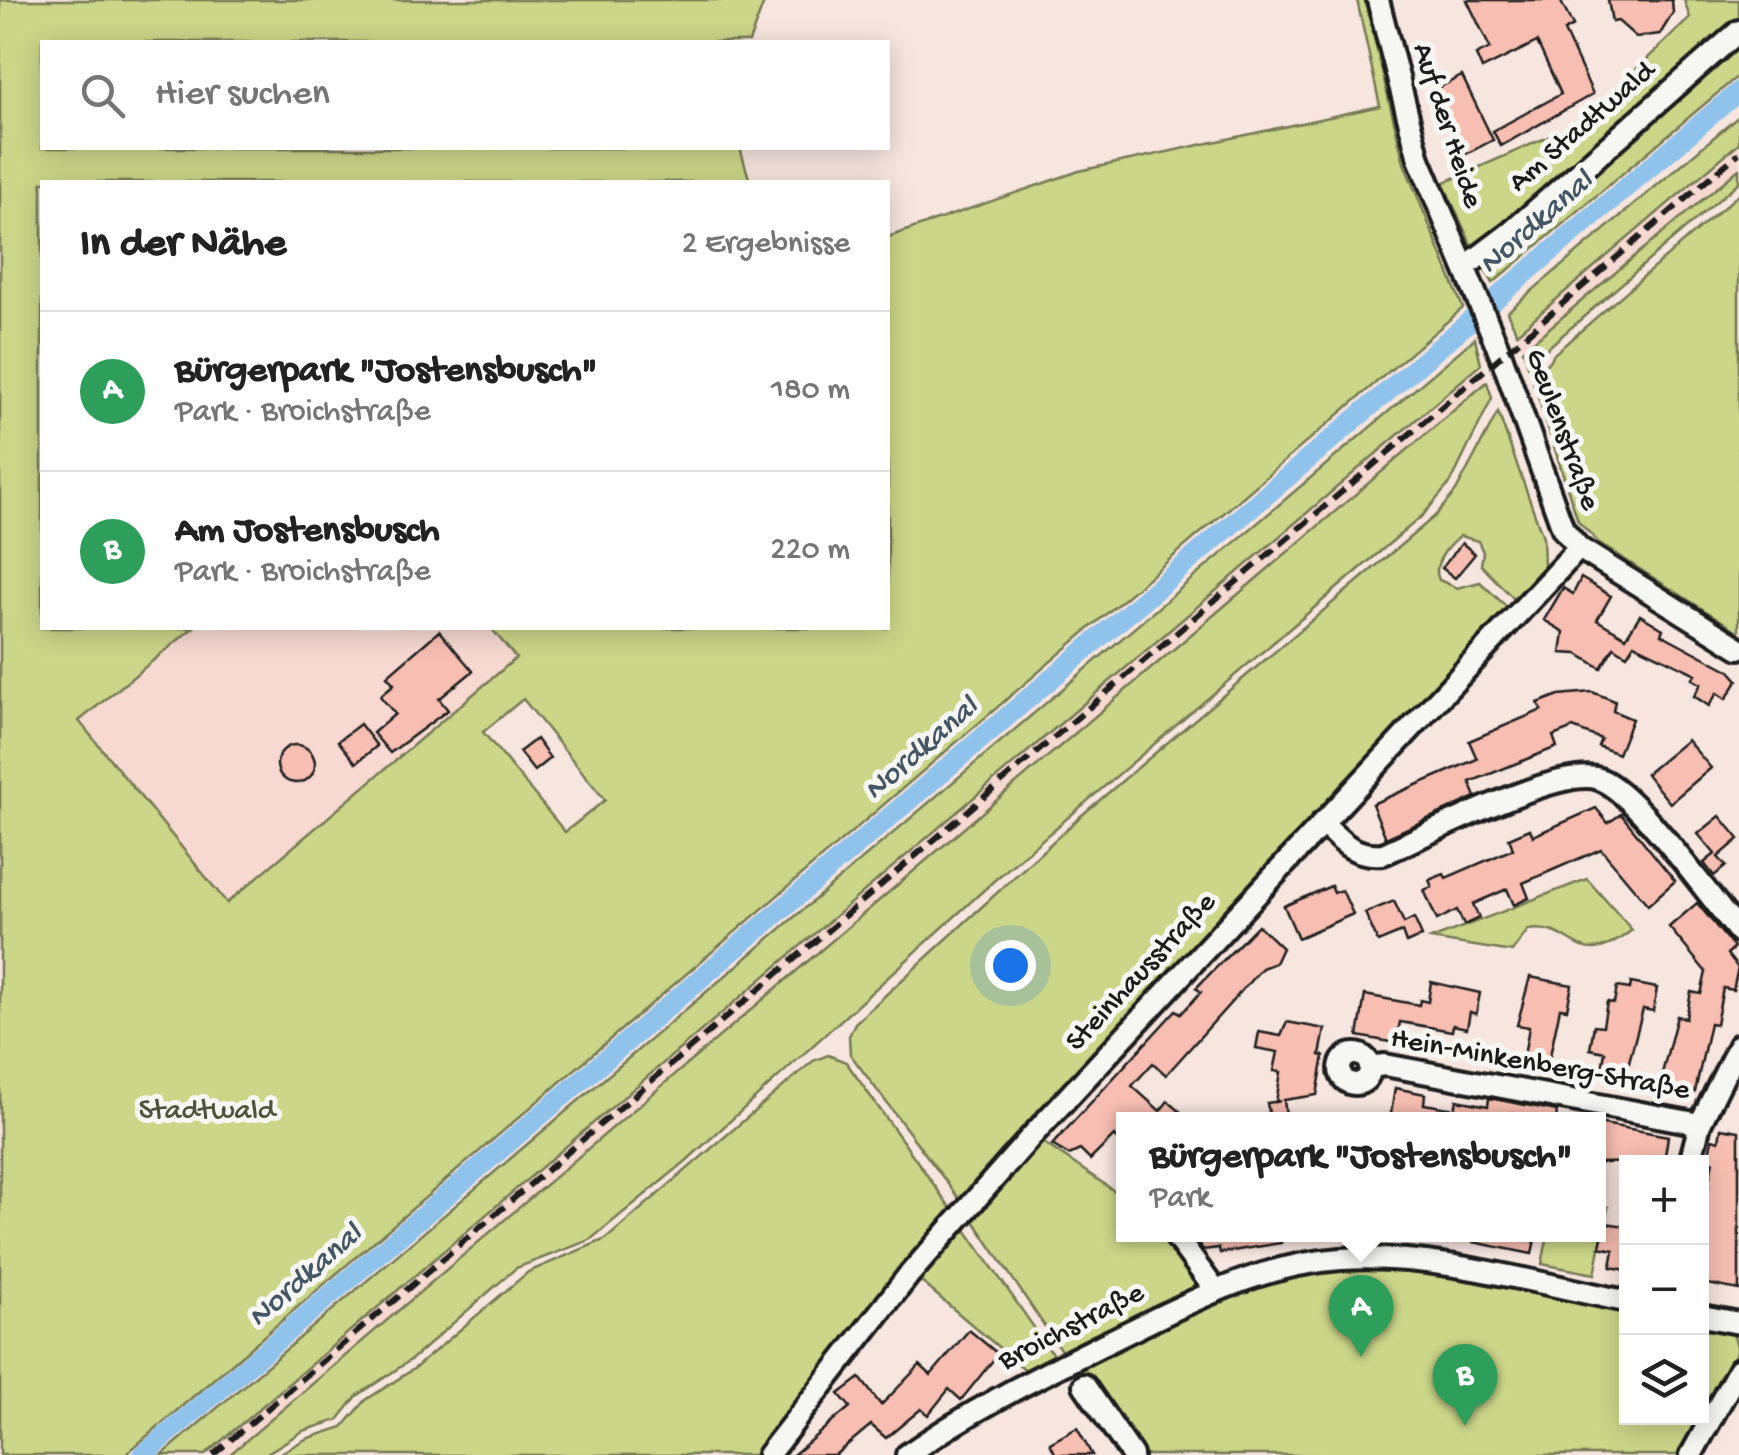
<!DOCTYPE html>
<html lang="de">
<head>
<meta charset="utf-8">
<style>
	body { margin:0; font-family:"Gochi Hand",sans-serif; background:#f6f6f6; color:#222 }
	.controls { position:absolute; right:30px; bottom:30px; display:grid; overflow:hidden; border-radius:0px; box-shadow:0 5px 25px #0003 }
	.controls button { width:90px; height:90px; display:grid; place-items:center; padding:0; border:0; border-bottom:2px solid #e0e0e0; background:#fff; color:#222; font:50px sans-serif }
	.you { position:absolute; left:1010px; top:965px; width:35px; height:35px; margin:-25px; border:8px solid #fff; border-radius:50%; background:#1a73e8; box-shadow:0 0 0 15px #1a73e833 }
	.badge { display:grid; place-items:center; width:65px; height:65px; border-radius:50%; background:#db2777; color:#fff; font-size:32px; font-weight:700 }
	.pin { position:absolute; translate:-50% -82px; filter:drop-shadow(0 2px 5px #0008) }
	.pin::after { content:''; position:absolute; top:52px; width:35px; height:30px; background:inherit; clip-path:polygon(0 0,100% 0,50% 100%) }
	.popup { position:absolute; left:1116px; top:1112px; width:490px; height:130px; box-sizing:border-box; display:grid; place-content:center; border-radius:0px; background:#fff; filter:drop-shadow(0 2px 8px #0005); font-size:32px; white-space:nowrap; color:#767676 }
	.popup b { font-size:38px; color:#222 }
	.popup::after { content:''; position:absolute; left:50%; top:100%; margin-left:-20px; border:20px solid transparent; border-top-color:#fff }
	.list { margin:0; padding:0; list-style:none }
	h2 { display:flex; justify-content:space-between; align-items:center; height:130px; margin:0; padding:0 40px; font-size:42px }
	h2 small { font-size:32px; font-weight:400; color:#767676 }
	.list li { display:grid; grid-template-columns:65px 1fr auto; gap:30px; align-items:center; box-sizing:border-box; height:160px; padding:0 40px; border-top:2px solid #e0e0e0 }
	.list b { display:block; font-size:38px; white-space:nowrap }
	.list p { margin:0; font-size:32px; white-space:nowrap; color:#767676 }
	.list em { font-size:32px; font-style:normal; color:#767676 }
	.icon { flex:none; width:55px; height:55px; fill:none; stroke:currentColor; stroke-width:2; stroke-linecap:round; stroke-linejoin:round }
	.map { position:relative; flex:none; width:1739px; height:1455px; overflow:hidden }
	.search { position:absolute; background:#fff; box-shadow:0 5px 25px #0003; left:40px; top:40px; width:850px; height:110px; display:flex; align-items:center; gap:25px; box-sizing:border-box; padding:0 35px; border-radius:0px; color:#767676; font-size:38px }
	.panel { position:absolute; background:#fff; box-shadow:0 5px 25px #0003; left:40px; top:180px; width:850px; height:450px; border-radius:0px }
	.map>svg:first-child { display:block }
</style>
</head>
<body>
<div class="map">
<svg width="1739" height="1455" viewBox="0 0 1739 1455">
	<rect width="100%" height="100%" fill="#f7e5df"/>
	<filter id="ink" filterUnits="userSpaceOnUse"><feTurbulence type="fractalNoise" baseFrequency=".01" numOctaves="2"/><feDisplacementMap in="SourceGraphic" scale="20" xChannelSelector="R" yChannelSelector="G"/><feConvolveMatrix kernelMatrix="1 2 1 2 8 2 1 2 1" color-interpolation-filters="sRGB"/></filter>
	<g filter="url(#ink)">
		<!-- built -->
		<g fill="#f7d9d2">
			<path d="M1739,143V169L1523,350L1517,333Z"/>
			<path d="M1481,364L1487,382L229,1455H205Z"/>
			<path d="M193,628H491L516,658L227,903L79,721Z"/>
		</g>
		<!-- green -->
		<g fill="#cbd689" stroke="#747952" stroke-width="2.5" fill-rule="evenodd">
			<path d="M0,0H765L749,42H42V148H740L750,182H42V628H193L79,721L227,903L516,658L491,628H888V237L1079,171L1380,106L1357,0H1365L1404,163L1463,308L125,1455H0ZM523,699L605,800L565,832L483,732Z"/>
			<path d="M1684,0H1739V23L1482,245L1471,244L1443,183L1580,123L1690,18Z"/>
			<path d="M1739,39V75L1493,283L1482,264Z"/>
			<path d="M1739,116V143L1517,333L1507,312Z"/>
			<path d="M1739,169V182L1528,365L1523,350Z"/>
			<path d="M1739,194V632L1600,544L1578,521L1533,381L1555,353Z"/>
			<path d="M1475,338L1481,364L205,1455H162Z"/>
			<path d="M1487,382L1492,398L1451,482L1423,515L997,878L685,1162L590,1240L516,1268L412,1359L357,1396L338,1420L303,1431L264,1455H229Z"/>
			<path d="M1498,412L1543,537L1544,566L1514,599L1481,565L1483,552L1478,541L1460,536C1448,546 1431,564 1439,580L1457,588L1480,582L1507,607L960,1200L850,1054L849,1036L855,1023L1082,815L1435,516L1456,491Z"/>
			<path d="M1587,879L1632,930C1575,976 1578,923 1528,930L1512,952L1431,939Z"/>
			<path d="M828,1055L846,1062L952,1210L902,1265L754,1455H277L306,1439L343,1427L366,1400L415,1368L528,1272L606,1239L813,1061Z"/>
			<path d="M1041,1141L1123,1197L1124,1234L1165,1235L1200,1285L1064,1355L972,1218Z"/>
			<path d="M1599,1205L1608,1207L1595,1274L1542,1264L1548,1235L1598,1234Z"/>
			<path d="M964,1227L1056,1359L1029,1373L918,1279Z"/>
			<path d="M1392,1267L1626,1307V1418H1700L1679,1455H1139L1078,1366L1224,1294L1290,1275Z"/>
			<path d="M1702,1323L1732,1331L1738,1349L1702,1415Z"/>
		</g>
		<g fill="none" stroke-linecap="round" stroke-linejoin="round">
			<!-- canal -->
			<path stroke="#90c3ec" stroke-width="20" d="M143,1455L1739,91"/>
		</g>
		<!-- building -->
		<g fill="#f8beb2" stroke="#1c1c1c" stroke-width="2.5">
			<path d="M1467,0H1560L1573,26L1564,31L1593,94L1501,146L1493,131L1561,94L1537,42L1482,69L1476,55L1490,48Z"/>
			<path d="M1608,0H1672L1673,13L1660,34L1636,37L1618,21L1612,22Z"/>
			<path d="M1462,76L1493,140L1466,154L1436,89Z"/>
			<path d="M1462,543L1475,554L1455,578L1442,568Z"/>
			<path d="M1581,578L1611,596L1597,620L1626,637L1640,615L1663,629L1661,634L1730,671L1738,680L1726,699L1717,693L1709,706L1694,696L1701,684L1692,679L1696,674L1634,644L1627,655L1614,647L1601,668L1578,654L1561,653L1564,632L1544,620L1563,588L1573,594Z"/>
			<path d="M439,631L473,671L439,699L448,710L390,753L373,733L395,714L380,696L394,684L387,676Z"/>
			<path d="M1592,692L1615,701L1613,711L1632,719L1618,754L1598,746L1601,739L1573,728L1553,736L1557,747L1470,782L1476,797L1386,838L1372,804L1477,759L1469,741L1542,710L1538,703L1559,695Z"/>
			<path d="M360,724L377,746L356,763L338,741Z"/>
			<path d="M536,739L550,758L534,771L519,752Z"/>
			<path d="M1687,740L1711,768L1670,803L1646,774Z"/>
			<circle cx="296" cy="764" r="19"/>
			<path d="M1596,808L1608,823L1621,814L1675,881L1648,905L1601,849L1523,883L1529,898L1514,905L1507,889L1473,904L1479,918L1464,925L1457,910L1437,920L1424,890L1432,887L1429,880L1444,874L1446,878L1513,849L1509,838L1530,829L1533,836Z"/>
			<path d="M1720,816L1739,839L1718,857L1726,866L1714,876L1704,863L1715,854L1698,834Z"/>
			<path d="M1331,886L1334,893L1342,890L1353,914L1298,938L1284,906Z"/>
			<path d="M1394,901L1404,923L1414,918L1422,936L1406,943L1402,932L1378,942L1365,913Z"/>
			<path d="M1697,903L1734,948L1727,954L1738,968L1733,990L1723,988L1716,1024L1710,1023L1695,1092L1659,1085L1677,1016L1686,1018L1691,992L1701,994L1706,972L1669,927Z"/>
			<path d="M1258,925L1282,948L1275,963L1262,968L1166,1075L1153,1063L1132,1086L1160,1111L1168,1101L1190,1120H1124V1147L1114,1136L1090,1160L1080,1150L1069,1155L1052,1145L1176,1010L1181,1014L1201,992L1196,988Z"/>
			<path d="M1530,977L1572,985L1567,1009L1560,1008L1549,1060L1524,1056L1529,1027L1517,1025Z"/>
			<path d="M1431,982L1480,993L1476,1014L1470,1012L1467,1028L1453,1025L1452,1031L1400,1022L1396,1043L1358,1036L1365,995L1419,1005L1420,1000L1428,1002Z"/>
			<path d="M1631,983L1657,988L1653,1011L1643,1009L1626,1073L1602,1069L1605,1052L1590,1049L1594,1025L1603,1026L1607,1002L1614,1003L1617,987L1630,989Z"/>
			<path d="M1287,1022L1325,1029L1320,1055L1324,1056L1317,1095L1284,1100L1286,1116L1270,1119L1267,1103L1280,1101L1276,1102L1281,1072L1274,1071L1278,1052L1256,1048L1259,1032L1281,1036Z"/>
			<path d="M1395,1088L1425,1094L1424,1104L1455,1109L1457,1100L1488,1106L1489,1098L1557,1111L1556,1120H1390Z"/>
			<path d="M1598,1123L1668,1136L1664,1162L1598,1163Z"/>
			<path d="M1721,1128L1739,1131V1290L1702,1283V1217L1713,1161L1708,1160L1712,1139L1719,1141Z"/>
			<path d="M1605,1223L1626,1226V1270L1611,1267L1614,1250L1600,1247Z"/>
			<path d="M1194,1234H1281V1243L1220,1253L1219,1248L1203,1250Z"/>
			<path d="M1473,1234H1536L1532,1254L1473,1242Z"/>
			<path d="M969,1330L998,1354L961,1400L949,1389L928,1415L921,1409L886,1438L871,1425L835,1455H793L850,1407L839,1394L860,1378L881,1405L920,1365L931,1375Z"/>
			<path d="M1077,1428L1092,1455H1056L1050,1443Z"/>
		</g>
		<g fill="none" stroke-linecap="round" stroke-linejoin="round">
			<defs>
				<g id="street">
					<path d="M1378,0L1419,159L1501,355L1563,529L1579,548L1739,648"/>
					<path d="M1465,267L1510,233L1739,31"/>
					<path d="M1322,823C1342,842 1354,857 1383,854C1425,836 1561,765 1599,779C1636,792 1710,898 1739,932"/>
					<circle cx="1355" cy="1069" r="15"/>
					<path d="M1370,1067L1385,1065L1700,1124"/>
					<path d="M1690,1162L1700,1124L1739,1045"/>
					<path d="M1174,1234L1215,1290"/>
					<path d="M1702,1316L1739,1323"/>
					<path d="M1084,1385L1132,1455"/>
					<path d="M768,1455L908,1276L1029,1139L1579,548"/>
					<path d="M907,1455C969,1411 1038,1377 1106,1343C1182,1306 1255,1265 1341,1259C1436,1253 1534,1283 1626,1301"/>
					<path d="M1691,1455L1739,1369"/>
				</g>
			</defs>
			<!-- street casing -->
			<use href="#street" stroke="#1c1c1c" stroke-width="28"/>
			<!-- street -->
			<use href="#street" stroke="#f6f6f2" stroke-width="20"/>
			<!-- rail -->
			<path stroke="#1c1c1c" stroke-width="6" stroke-dasharray="15 8" stroke-linecap="butt" d="M213,1455L1739,153"/>
		</g>
	</g>
	<g text-anchor="middle" dominant-baseline="central" stroke-width="10" stroke-linejoin="round" paint-order="stroke">
		<!-- street labels -->
		<g font-size="30" fill="#1c1c1c" stroke="#f6f6f2">
			<text transform="translate(1446 126) rotate(72)">Auf der Heide</text>
			<text transform="translate(1583 128) rotate(-41)">Am Stadtwald</text>
			<text transform="translate(1561 430) rotate(70)">Geulenstraße</text>
			<text transform="translate(1142 973) rotate(-47)">Steinhausstraße</text>
			<text transform="translate(1540 1066) rotate(10)">Hein-Minkenberg-Straße</text>
			<text transform="translate(1072 1328) rotate(-27)">Broichstraße</text>
		</g>
		<!-- park labels -->
		<g font-size="30" fill="#51543d" stroke="#f6f6f2">
			<text x="207" y="1112">Stadtwald</text>
		</g>
		<!-- water labels -->
		<g font-size="32" font-style="italic" fill="#455665" stroke="#f6f6f2">
			<text transform="translate(1537 224) rotate(-41)">Nordkanal</text>
			<text transform="translate(922 750) rotate(-41)">Nordkanal</text>
			<text transform="translate(306 1277) rotate(-41)">Nordkanal</text>
		</g>
	</g>
</svg>
<div class="controls">
<button>+</button>
<button>−</button>
<button><svg class="icon" aria-label="layers" viewBox="0 0 24 24"><path d="M12 4l9 5-9 5-9-5zM3 14l9 5 9-5"/></svg></button>
</div>
<div class="you"></div>
<div class="pin badge" style="left:1361px;top:1357px;background:#2e9e5b">A</div>
<div class="popup"><b>Bürgerpark &quot;Jostensbusch&quot;</b>Park</div>
<div class="pin badge" style="left:1465px;top:1426px;background:#2e9e5b">B</div>
<div class="search"><svg class="icon" aria-label="search" viewBox="0 0 24 24"><circle cx="10" cy="10" r="6"/><path d="M15 15l6 6"/></svg>Hier suchen</div>
<section class="panel">
<h2>In der Nähe<small>2 Ergebnisse</small></h2>
<ul class="list">
<li><span class="badge" style="background:#2e9e5b">A</span><div><b>Bürgerpark &quot;Jostensbusch&quot;</b><p>Park · Broichstraße</p></div><em>180 m</em></li>
<li><span class="badge" style="background:#2e9e5b">B</span><div><b>Am Jostensbusch</b><p>Park · Broichstraße</p></div><em>220 m</em></li>
</ul>
</section>
</div>
</body>
</html>
